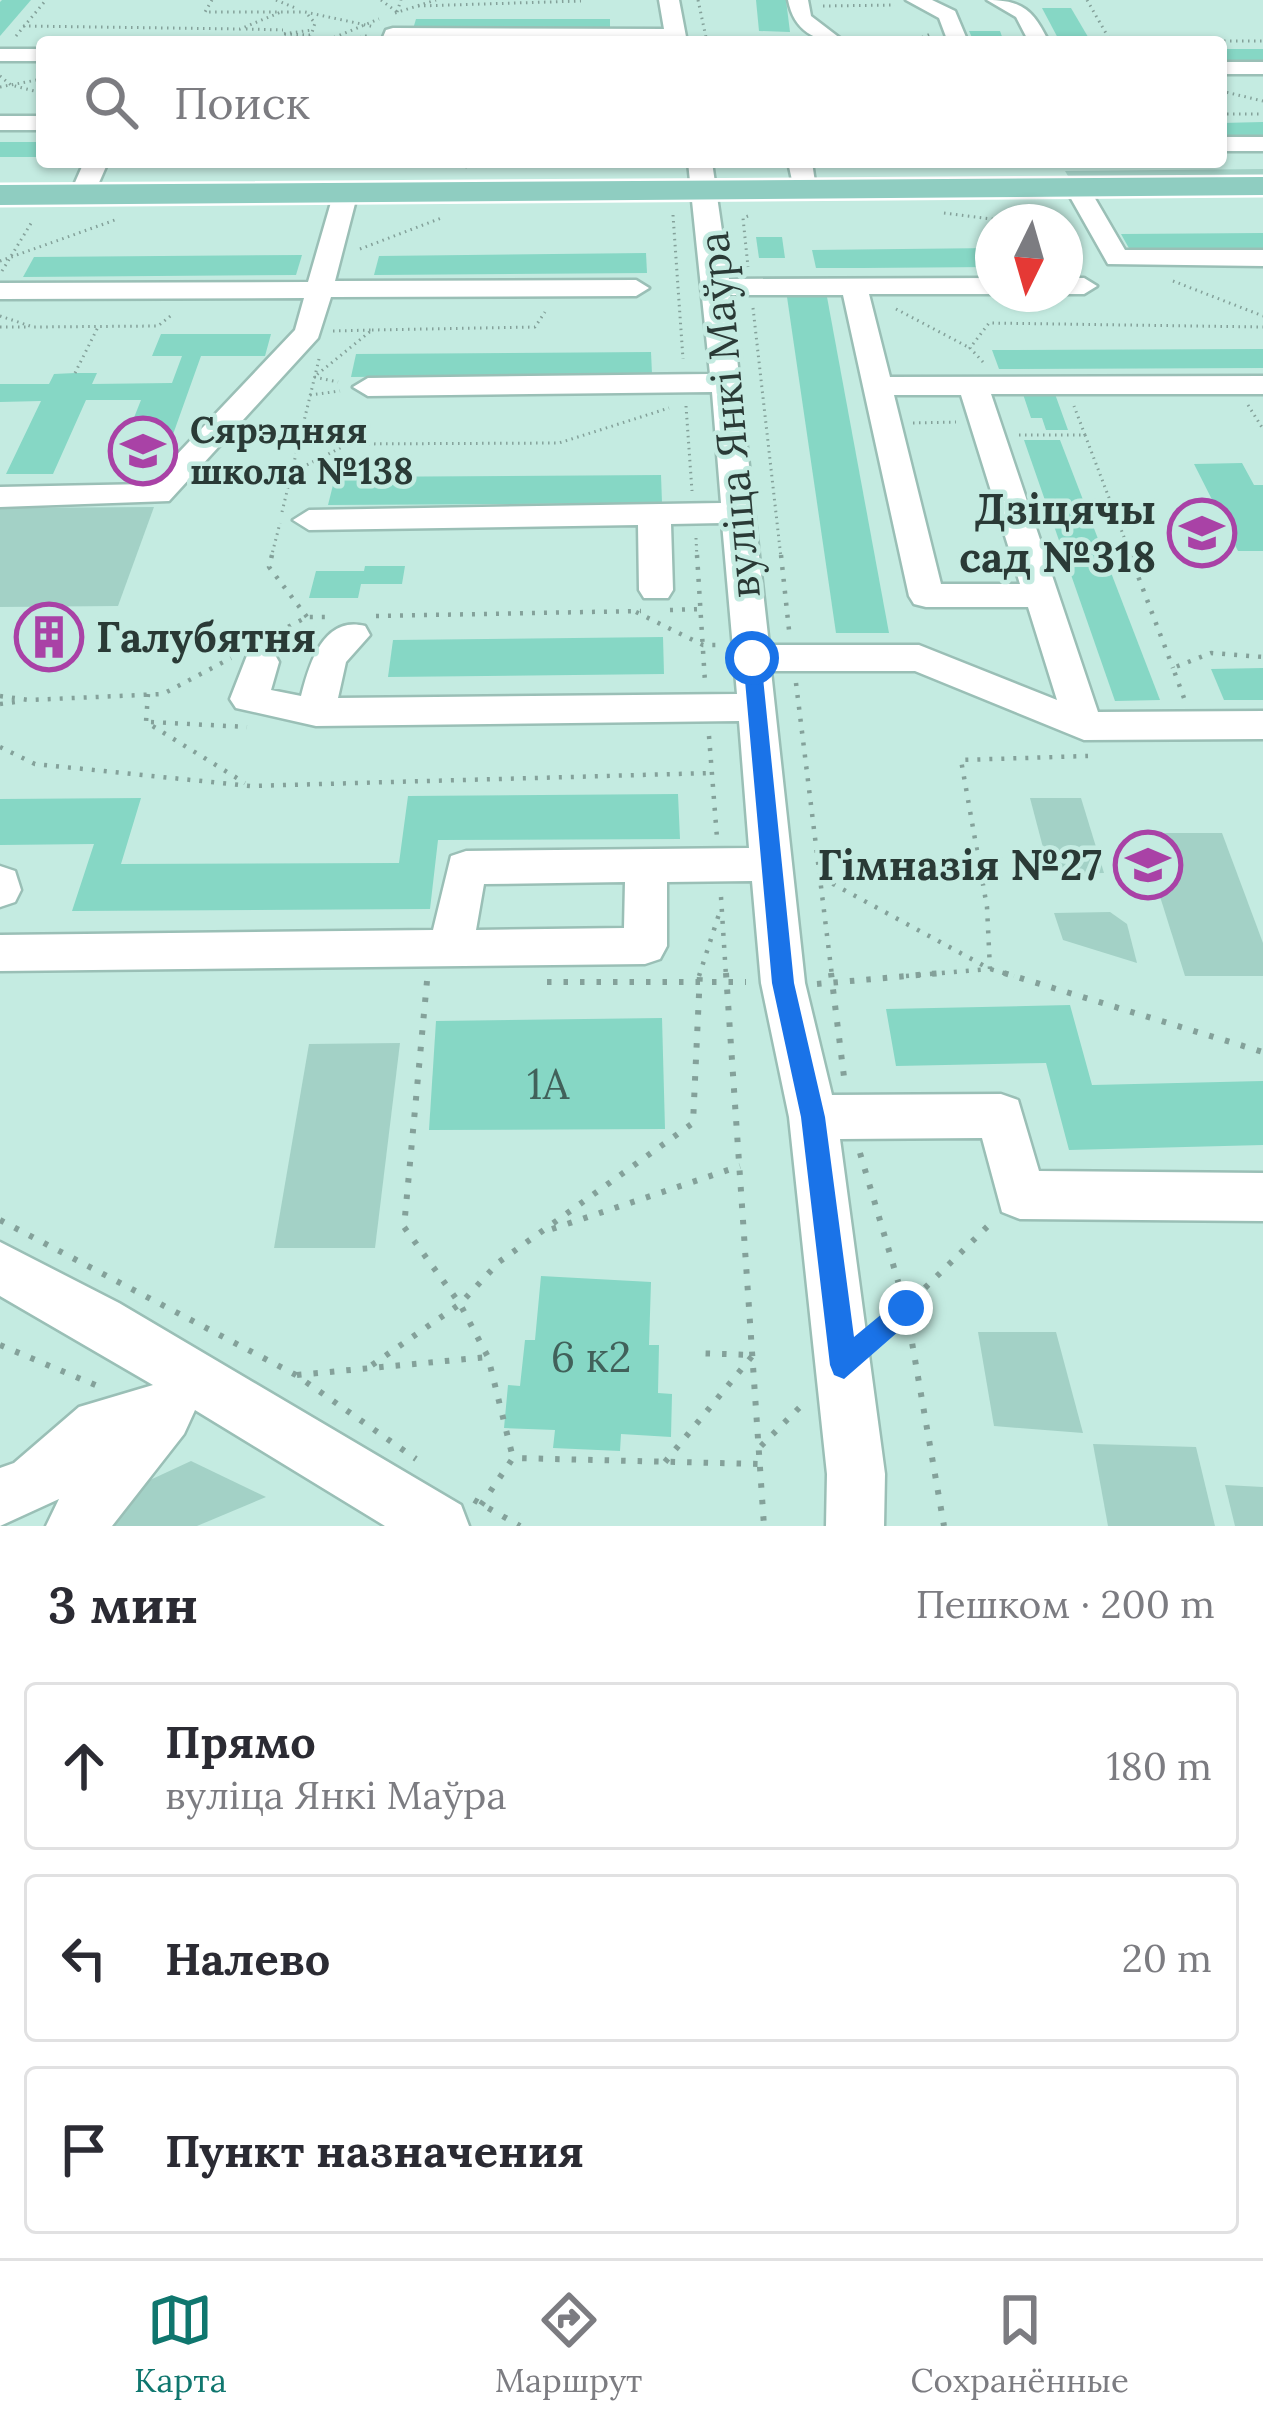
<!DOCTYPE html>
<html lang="ru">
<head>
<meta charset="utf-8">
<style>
	body { margin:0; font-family:Lora,serif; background:#f2f2f3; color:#2b2b33 }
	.compass { position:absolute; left:975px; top:204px; width:108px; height:108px; border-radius:50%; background:#fff; box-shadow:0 3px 9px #0004; rotate:185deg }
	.stop { position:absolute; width:36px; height:36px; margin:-27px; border:9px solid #1a73e8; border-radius:50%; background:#fff }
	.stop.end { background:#1a73e8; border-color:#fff; box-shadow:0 3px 12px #0008 }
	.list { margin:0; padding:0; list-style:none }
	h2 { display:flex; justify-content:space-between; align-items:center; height:156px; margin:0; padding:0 48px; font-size:51px }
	h2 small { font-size:39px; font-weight:400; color:#7c7c81 }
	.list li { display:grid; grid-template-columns:78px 1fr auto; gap:36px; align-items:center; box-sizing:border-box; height:168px; margin:0 24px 24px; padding:0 24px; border:3px solid #e1e1e2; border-radius:12px }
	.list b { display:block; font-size:45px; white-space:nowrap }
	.list p { margin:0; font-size:39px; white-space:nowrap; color:#7c7c81 }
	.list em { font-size:39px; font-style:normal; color:#7c7c81 }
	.icon { flex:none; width:66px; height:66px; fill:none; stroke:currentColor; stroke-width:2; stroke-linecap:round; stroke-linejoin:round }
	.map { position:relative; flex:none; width:1263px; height:1526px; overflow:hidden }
	.search { position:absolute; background:#fff; box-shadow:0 3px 9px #0004; left:36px; right:36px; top:36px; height:132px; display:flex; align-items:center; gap:30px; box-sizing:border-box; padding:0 42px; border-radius:12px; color:#7c7c81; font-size:45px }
	.sheet { height:732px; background:#fff }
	nav { display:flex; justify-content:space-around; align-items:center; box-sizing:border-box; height:168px; border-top:3px solid #e1e1e2; background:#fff; font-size:33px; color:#7c7c81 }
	nav a { display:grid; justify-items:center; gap:6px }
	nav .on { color:#0f766e }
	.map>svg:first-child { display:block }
</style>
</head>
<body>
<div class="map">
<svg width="1263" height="1526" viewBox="0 0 1263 1526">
	<rect width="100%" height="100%" fill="#c4ebe1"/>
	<!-- green -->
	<g fill="#a3d1c6">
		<path d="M1263,169V179L1071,181L1065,171Z"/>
		<path d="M154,507L118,606L0,607V508Z"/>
		<path d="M1030,798H1081L1104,873L1050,874Z"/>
		<path d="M1140,833H1222L1263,943V976H1185Z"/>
		<path d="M1110,912L1127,924L1137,963L1063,940L1054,913Z"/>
		<path d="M400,1043L375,1248H274L309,1044Z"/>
		<path d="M978,1332H1056L1083,1433L994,1426Z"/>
		<path d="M1093,1444L1196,1447L1215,1526H1108Z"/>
		<path d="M191,1461L266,1497L197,1526H110L150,1480Z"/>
		<path d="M1225,1485L1263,1487V1526H1235Z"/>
	</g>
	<!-- building -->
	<g fill="#86d7c5">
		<path d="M2,0H31L0,36V2Z"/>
		<path d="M756,0H786L790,32L759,31Z"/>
		<path d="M1042,8H1071L1091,42H1060Z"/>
		<path d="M416,19H610V29H413Z"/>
		<path d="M969,31H1000L1004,42H974Z"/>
		<rect x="1221" y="49" width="42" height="12"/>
		<path d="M1263,122V135H1221V123Z"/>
		<rect x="0" y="142" width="42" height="15"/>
		<path d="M1263,233V249L1157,250H1130L1121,234Z"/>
		<path d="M756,237H782L785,258H759Z"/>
		<path d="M993,248V267L862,268H816L812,250Z"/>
		<path d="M646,253L647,273L374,275L379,256Z"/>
		<path d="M302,255L296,275L23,277L34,257Z"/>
		<path d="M787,297H827L889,633H836Z"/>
		<path d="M161,334H271L265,356H201L161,468H114L141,400H86L53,474H6L41,401L0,402V384H49L54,374L75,373H97L92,384L172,383L182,356H152Z"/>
		<path d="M1263,349V368L999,369L992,350Z"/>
		<path d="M651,352L652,374L351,377L356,354Z"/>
		<path d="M1023,394H1055L1068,430H1046L1042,418H1031Z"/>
		<path d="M1024,440H1060L1160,700L1115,701Z"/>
		<path d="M1242,463L1254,485H1263V551H1238L1194,464Z"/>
		<path d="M661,475L662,503L328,505L335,477Z"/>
		<path d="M365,566H405L402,584H361L358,598H309L316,571H364Z"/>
		<path d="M663,637L664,674L388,677L393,640Z"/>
		<path d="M1263,668V700H1224L1211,669Z"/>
		<path d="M678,794L680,839L438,840L430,909L72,911L94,844L0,845V799L141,798L121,864L399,863L408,796Z"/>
		<path d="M1070,1005L1092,1085L1263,1081V1145L1069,1150L1046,1063L896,1066L886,1009Z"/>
		<path d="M662,1018L665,1129L429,1130L436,1021Z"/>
		<path d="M541,1276L651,1282L649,1345H659L658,1393L672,1394L671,1437L621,1434L620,1451L553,1448L555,1430L504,1428L508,1385L520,1386L525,1340H535Z"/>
	</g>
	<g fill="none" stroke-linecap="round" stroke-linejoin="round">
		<defs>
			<g id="minor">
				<path d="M659,0H679L687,42H381L386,30L393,28L664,29Z"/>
				<path d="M788,0H808L811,16L845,42C815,42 794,31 788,0Z"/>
				<path d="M906,0H932L955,11L968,42H948L939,18Z"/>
				<path d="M987,0C1024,0 1033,11 1049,42H1029L1016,17Z"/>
				<rect x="0" y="49" width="42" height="12"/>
				<rect x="1221" y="62" width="42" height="12"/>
				<rect x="0" y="116" width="42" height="14"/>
				<rect x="1221" y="137" width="42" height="14"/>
				<path d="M84,162H108L94,194L82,201L70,194Z"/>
				<path d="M688,162H712L729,279L993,278V294H869L890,377L1263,376V394H991L1098,712L1263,711V739L1084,740L915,671H771L805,983L832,1095L1001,1094L1018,1100L1039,1171L1263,1173V1221L1020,1219L1002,1212L982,1138L840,1139L885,1474L884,1526H826L827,1474L789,1117L761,983L752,881L667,882V946L660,959L645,964L0,971V935L433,930L451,856L466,851L749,848L739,721L316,726L236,708L230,699L248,653L261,649L274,653L279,662L271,690L301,696C309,665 323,615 365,626L370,635L346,662L338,698L737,694L722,523L671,524L673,590L668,598H644L639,590L638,525L309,530L293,520L309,510L721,503L712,392L368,396L353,387L368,378L710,374ZM730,295H843L909,596L914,604L926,607H1028L1057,700L919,645H769ZM894,395H961L1020,584H941ZM625,882L624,928L476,930L484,884Z"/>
				<path d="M788,162H812L816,189L813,194H795Z"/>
				<path d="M1077,181L1086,183L1125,250H1263V266L1108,264L1065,188Z"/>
				<path d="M346,185L358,192L335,281L636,280L649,288L636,296L331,297L318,338L169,501L0,507V487L149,484L295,330L304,298L0,299V283L308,282L334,192Z"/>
				<path d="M1065,278H1084L1097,286L1084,294H1065Z"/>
				<path d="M0,866L15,871L21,890L15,902L0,907Z"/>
				<path d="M0,1242L119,1303L461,1505L469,1526H385L195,1410L184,1434L112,1526H46L59,1499L0,1526V1468L14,1463L79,1407L153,1385L0,1296Z"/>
			</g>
			<path id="major" d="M1263,177V195L0,205V185Z"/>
		</defs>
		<!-- minor casing -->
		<use href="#minor" stroke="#9abfb6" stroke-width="5"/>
		<!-- major casing -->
		<use href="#major" stroke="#fff" stroke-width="5"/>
		<!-- path-far2 -->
		<g stroke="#84a19a" stroke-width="3" stroke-dasharray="1.5 4.5" stroke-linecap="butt">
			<path d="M212,0L205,12H305L375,27"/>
			<path d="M276,0L298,9"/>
			<path d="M381,0L397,12"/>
			<path d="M698,0L707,42"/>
			<path d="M1087,0L1111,42"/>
			<path d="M418,6L581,1"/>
			<path d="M823,6L895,5"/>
			<path d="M397,12L401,0"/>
			<path d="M395,13L436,0"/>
			<path d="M308,15L315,23L309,42"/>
			<path d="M23,26L240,29L281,12"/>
			<path d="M246,29L283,30"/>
			<path d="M310,35L282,34L312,30"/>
			<path d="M16,36L46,0"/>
			<path d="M1110,41H1263"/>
			<path d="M323,42L379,19"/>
			<path d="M342,42L370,35"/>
			<path d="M911,42L933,33"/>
			<path d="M0,76L11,85L42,93"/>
			<path d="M0,87L42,79"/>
			<path d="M1221,91L1263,101"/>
			<path d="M1221,114H1263"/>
			<path d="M448,162L467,167"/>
			<path d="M944,213L1016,222"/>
			<path d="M673,215L683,359"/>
			<path d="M748,216L743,218L748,267"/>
			<path d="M360,249L444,217"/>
			<path d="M0,261L115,220"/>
			<path d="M2,271L33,220"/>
			<path d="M1173,281L1263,316"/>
			<path d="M753,308L781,558"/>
			<path d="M896,309L970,348"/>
			<path d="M0,316L33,327L158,326L173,314"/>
			<path d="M0,327H28"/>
			<path d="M372,330L535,327L545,312"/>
			<path d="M333,331L372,330L314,377L338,382"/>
			<path d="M983,362L970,348L989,323L1263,327"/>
			<path d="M75,373L98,327"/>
			<path d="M310,395L340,391"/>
			<path d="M1248,405L1263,429"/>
			<path d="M686,406L692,491"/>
			<path d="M913,423L956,422"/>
			<path d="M1019,435H1085L1074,406"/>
			<path d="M1085,435L1132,558"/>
			<path d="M291,473L348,444L559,443L669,408"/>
			<path d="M282,512L319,359"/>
			<path d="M696,538L697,558"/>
			<path d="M271,558L280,523"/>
		</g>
		<!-- path-far1 -->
		<g stroke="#84a19a" stroke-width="4.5" stroke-dasharray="3 9" stroke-linecap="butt">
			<path d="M272,555L269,567L307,617"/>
			<path d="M697,555L705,682"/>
			<path d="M781,555L789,630"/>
			<path d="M1130,555L1173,668"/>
			<path d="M670,610L701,609"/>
			<path d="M636,612L703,645H719"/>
			<path d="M376,616L641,611"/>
			<path d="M267,638L307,617H329"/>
			<path d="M796,683L832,976"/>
			<path d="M148,694L146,722L245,783"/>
			<path d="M0,696L29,700L163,694L231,658"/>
			<path d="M1184,698L1173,668L1211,653L1263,657"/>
			<path d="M0,704L23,701"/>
			<path d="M151,722L247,727"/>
			<path d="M709,736L717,838"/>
			<path d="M0,747L35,764L250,786L712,773"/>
			<path d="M822,878L990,969L1014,976"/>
			<path d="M721,897L726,976"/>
			<path d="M699,976L720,911"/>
			<path d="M906,976L990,969L987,907L961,760L1088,756"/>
		</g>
		<!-- path -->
		<g stroke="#84a19a" stroke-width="6" stroke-dasharray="4.5 12" stroke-linecap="butt">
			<path d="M726,973L764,1526"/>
			<path d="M831,973L844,1077"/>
			<path d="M1004,973L1263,1052"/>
			<path d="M427,981L404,1227L460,1304L488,1357L513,1458"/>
			<path d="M547,982H746"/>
			<path d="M817,984L941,973"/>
			<path d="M860,1153L906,1308L944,1526"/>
			<path d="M0,1220L296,1375L416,1459"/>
			<path d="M552,1229L740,1166"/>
			<path d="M878,1334L994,1220"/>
			<path d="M0,1345L100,1387"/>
			<path d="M372,1365L460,1304L499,1262L693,1123L700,973"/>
			<path d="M297,1375L488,1357"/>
			<path d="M761,1446L804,1403"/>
			<path d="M665,1462L753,1355L694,1353"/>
			<path d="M474,1500L520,1526"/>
			<path d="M481,1505L513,1458L760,1464"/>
		</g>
		<!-- minor -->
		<use href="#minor" fill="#fff" fill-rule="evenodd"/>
		<!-- major -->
		<use href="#major" fill="#8fcdc1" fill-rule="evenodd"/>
	</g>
	<!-- route -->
	<path fill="#1a73e8" d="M752,651L761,658L794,983L825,1117L854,1337L906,1294L915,1298L919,1308L915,1317L844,1379L834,1375L830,1365L801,1117L772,983L743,658Z"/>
	<!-- icons -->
	<defs>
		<symbol id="school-ring" viewBox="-11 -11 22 22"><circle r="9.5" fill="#c4ebe1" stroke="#a942a6" stroke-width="1.5"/><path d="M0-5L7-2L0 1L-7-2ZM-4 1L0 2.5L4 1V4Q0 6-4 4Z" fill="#a942a6"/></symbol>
		<symbol id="building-ring" viewBox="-11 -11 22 22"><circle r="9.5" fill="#c4ebe1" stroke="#a942a6" stroke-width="1.5"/><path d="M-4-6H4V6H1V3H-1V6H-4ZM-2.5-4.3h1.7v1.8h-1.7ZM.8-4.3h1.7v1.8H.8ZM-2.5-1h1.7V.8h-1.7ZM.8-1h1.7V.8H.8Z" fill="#a942a6"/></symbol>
	</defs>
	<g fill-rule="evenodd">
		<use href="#school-ring" x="105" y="413" width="76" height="76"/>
		<use href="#school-ring" x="1164" y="495" width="76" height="76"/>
		<use href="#building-ring" x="11" y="599" width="76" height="76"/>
		<use href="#school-ring" x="1110" y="827" width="76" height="76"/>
	</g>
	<g text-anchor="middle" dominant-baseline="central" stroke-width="9" stroke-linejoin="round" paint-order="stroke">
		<!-- far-poi labels -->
		<g font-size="36" font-weight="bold" fill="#2a3a36" stroke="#c4ebe1" text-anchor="start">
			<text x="190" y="430">Сярэдняя<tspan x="190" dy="41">школа №138</tspan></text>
		</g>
		<!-- street labels -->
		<g font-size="42" fill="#2a3a36" stroke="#c4ebe1">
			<text transform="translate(729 415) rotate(-95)">вуліца Янкі Маўра</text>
		</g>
		<!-- poi labels -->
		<g font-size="42" font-weight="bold" fill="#2a3a36" stroke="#c4ebe1" text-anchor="end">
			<text x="1156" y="509">Дзіцячы<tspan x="1156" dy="48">сад №318</tspan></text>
			<text x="96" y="637" text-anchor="start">Галубятня</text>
			<text x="1102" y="865">Гімназія №27</text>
		</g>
		<!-- near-number labels -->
		<g font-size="42" fill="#41615a">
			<text x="548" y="1084">1А</text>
			<text x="591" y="1357">6 к2</text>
		</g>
	</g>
</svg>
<svg class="compass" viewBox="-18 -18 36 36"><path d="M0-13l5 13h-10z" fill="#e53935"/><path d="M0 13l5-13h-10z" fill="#7c7c81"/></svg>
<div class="stop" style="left:752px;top:658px"></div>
<div class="stop end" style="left:906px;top:1308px"></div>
<div class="search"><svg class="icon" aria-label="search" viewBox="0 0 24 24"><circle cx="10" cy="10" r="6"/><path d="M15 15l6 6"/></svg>Поиск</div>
</div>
<section class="sheet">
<h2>3 мин<small>Пешком · 200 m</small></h2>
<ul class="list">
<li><svg class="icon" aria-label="ahead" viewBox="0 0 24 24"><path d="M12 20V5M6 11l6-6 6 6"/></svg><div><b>Прямо</b><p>вуліца Янкі Маўра</p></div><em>180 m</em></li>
<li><svg class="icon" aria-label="left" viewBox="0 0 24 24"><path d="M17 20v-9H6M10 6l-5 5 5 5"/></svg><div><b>Налево</b></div><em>20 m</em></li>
<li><svg class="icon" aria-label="arrive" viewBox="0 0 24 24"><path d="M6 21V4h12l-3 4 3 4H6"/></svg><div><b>Пункт назначения</b></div></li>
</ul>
</section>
<nav>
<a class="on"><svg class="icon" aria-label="map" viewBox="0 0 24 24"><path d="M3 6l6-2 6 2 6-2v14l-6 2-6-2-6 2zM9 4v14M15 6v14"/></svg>Карта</a>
<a><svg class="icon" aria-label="directions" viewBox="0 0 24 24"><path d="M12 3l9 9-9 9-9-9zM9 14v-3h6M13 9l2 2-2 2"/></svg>Маршрут</a>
<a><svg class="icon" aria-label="saved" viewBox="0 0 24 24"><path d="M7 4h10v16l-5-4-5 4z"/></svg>Сохранённые</a>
</nav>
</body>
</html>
